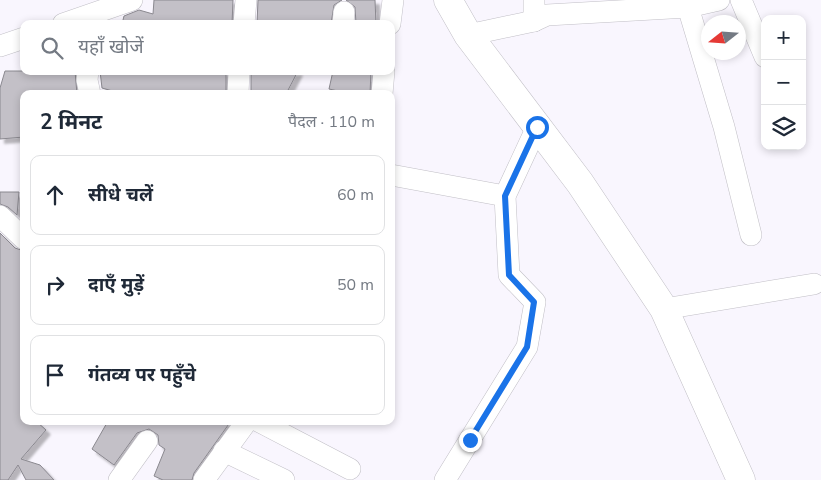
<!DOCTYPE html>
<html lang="hi">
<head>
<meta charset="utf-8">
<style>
	body { margin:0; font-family:"Nunito Sans","Noto Sans Devanagari",sans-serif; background:#f2f2f3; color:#1f2937 }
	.controls { position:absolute; right:15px; top:15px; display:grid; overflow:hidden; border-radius:10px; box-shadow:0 2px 8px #0003 }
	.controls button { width:45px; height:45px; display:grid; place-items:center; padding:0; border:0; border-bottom:1px solid #e0e1e3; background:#fff; color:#1f2937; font:25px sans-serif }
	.compass { position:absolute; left:701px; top:15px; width:45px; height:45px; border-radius:50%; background:#fff; box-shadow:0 2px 8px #0003; rotate:253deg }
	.stop { position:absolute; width:15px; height:15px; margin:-11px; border:4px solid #1a73e8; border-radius:50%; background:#fff }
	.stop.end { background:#1a73e8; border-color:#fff; box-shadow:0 1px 5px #0008 }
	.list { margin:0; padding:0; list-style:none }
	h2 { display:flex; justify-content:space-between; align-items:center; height:65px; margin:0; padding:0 20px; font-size:21px }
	h2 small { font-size:16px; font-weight:400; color:#747a83 }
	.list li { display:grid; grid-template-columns:32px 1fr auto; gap:15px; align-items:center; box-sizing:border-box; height:80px; margin:0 10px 10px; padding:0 10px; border:1px solid #e0e1e3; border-radius:10px }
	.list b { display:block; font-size:19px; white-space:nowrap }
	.list em { font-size:16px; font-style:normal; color:#747a83 }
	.icon { flex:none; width:28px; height:28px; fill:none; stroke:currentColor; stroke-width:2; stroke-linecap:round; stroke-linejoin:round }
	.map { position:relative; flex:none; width:821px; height:480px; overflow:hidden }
	.search { position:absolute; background:#fff; box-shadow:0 2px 8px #0003; left:20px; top:20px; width:375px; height:55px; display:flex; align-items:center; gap:12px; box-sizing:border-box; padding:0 18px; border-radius:10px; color:#747a83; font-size:19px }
	.panel { position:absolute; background:#fff; box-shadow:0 2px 8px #0003; left:20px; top:90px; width:375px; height:335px; border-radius:10px }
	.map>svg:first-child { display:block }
</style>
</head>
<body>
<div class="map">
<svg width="821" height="480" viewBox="0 0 821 480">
	<defs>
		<filter id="shadow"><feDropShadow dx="4.5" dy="4.5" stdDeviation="1" flood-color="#0004"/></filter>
	</defs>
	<rect width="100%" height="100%" fill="#f9f6fe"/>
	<!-- building -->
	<g fill="#c3c0c7" stroke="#8a888f" filter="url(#shadow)">
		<path d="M154,0H233L232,24H122L124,16L139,10L153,14Z"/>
		<path d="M258,0H342L334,5L331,24H257Z"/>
		<path d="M346,0H375L376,24H356L355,7Z"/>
		<path d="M5,71H75L77,94H24V137L0,139V88Z"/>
		<path d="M100,71H226V94H123L102,88Z"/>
		<path d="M251,71H298L286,94H251Z"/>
		<path d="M333,71H371L370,94H351L329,89Z"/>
		<path d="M0,192H19L17,215L8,207L0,204Z"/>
		<path d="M0,233L15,248L24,251V421H36L46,430L21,459L40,465L54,480H26L18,465L8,480H0Z"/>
		<path d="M108,421H231L194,473L192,480H163L154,476L165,449L159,445L158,435L149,429L137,433L114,465L92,449Z"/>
	</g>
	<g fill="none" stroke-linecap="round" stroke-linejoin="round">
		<defs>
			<g id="minor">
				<path d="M534,0V21"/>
				<path d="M741,0L765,57"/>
				<path d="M688,7L724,127L751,235"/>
				<path d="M63,24L132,0"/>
				<path d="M244,24L246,0"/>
				<path d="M343,24L344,12"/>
				<path d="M390,24L393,0"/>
				<path d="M468,35L534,21L547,15L688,7L719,0"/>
				<path d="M0,46L24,38"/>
				<path d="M88,71L87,80L90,94"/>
				<path d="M238,94L239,71"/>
				<path d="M382,94L384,71"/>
				<path d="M391,175L505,196"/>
				<path d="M0,216L24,239"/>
				<path d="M664,309L814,284"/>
				<path d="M258,421L350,469"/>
				<path d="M224,451L284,480"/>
				<path d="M119,480L147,441"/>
				<path d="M204,480L247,421"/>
				<path d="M445,480L527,347L535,302L509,275L505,196L537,127"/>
			</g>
			<path id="tertiary" d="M448,0L468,35L580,183L664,309L741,480"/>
		</defs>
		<!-- minor casing -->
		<use href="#minor" stroke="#c1bfc6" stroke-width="22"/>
		<!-- tertiary casing -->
		<use href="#tertiary" stroke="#c1bfc6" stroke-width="29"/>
		<!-- minor -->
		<use href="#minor" stroke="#fff" stroke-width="21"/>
		<!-- tertiary -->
		<use href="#tertiary" stroke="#fff" stroke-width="28"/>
	</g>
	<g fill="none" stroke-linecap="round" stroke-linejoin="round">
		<!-- route -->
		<path stroke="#1a73e8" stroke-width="6" d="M470,440L527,347L534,302L509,275L505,196L537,127"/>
	</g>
</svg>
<div class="controls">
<button>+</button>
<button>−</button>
<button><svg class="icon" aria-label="layers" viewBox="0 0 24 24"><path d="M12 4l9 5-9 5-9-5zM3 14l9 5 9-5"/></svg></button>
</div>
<svg class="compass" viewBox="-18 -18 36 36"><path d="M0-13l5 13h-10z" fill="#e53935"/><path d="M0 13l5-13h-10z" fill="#747a83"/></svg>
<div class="stop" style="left:537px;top:127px"></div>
<div class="stop end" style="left:470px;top:440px"></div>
<div class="search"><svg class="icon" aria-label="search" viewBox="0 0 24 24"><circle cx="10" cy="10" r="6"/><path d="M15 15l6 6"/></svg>यहाँ खोजें</div>
<section class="panel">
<h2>2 मिनट<small>पैदल · 110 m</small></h2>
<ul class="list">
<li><svg class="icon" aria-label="ahead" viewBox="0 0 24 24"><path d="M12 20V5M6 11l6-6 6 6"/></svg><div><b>सीधे चलें</b></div><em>60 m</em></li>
<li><svg class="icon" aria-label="right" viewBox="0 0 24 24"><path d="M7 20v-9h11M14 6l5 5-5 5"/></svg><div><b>दाएँ मुड़ें</b></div><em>50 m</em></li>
<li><svg class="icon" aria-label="arrive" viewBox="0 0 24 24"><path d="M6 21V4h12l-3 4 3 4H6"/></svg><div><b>गंतव्य पर पहुँचे</b></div></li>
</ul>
</section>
</div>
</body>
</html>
